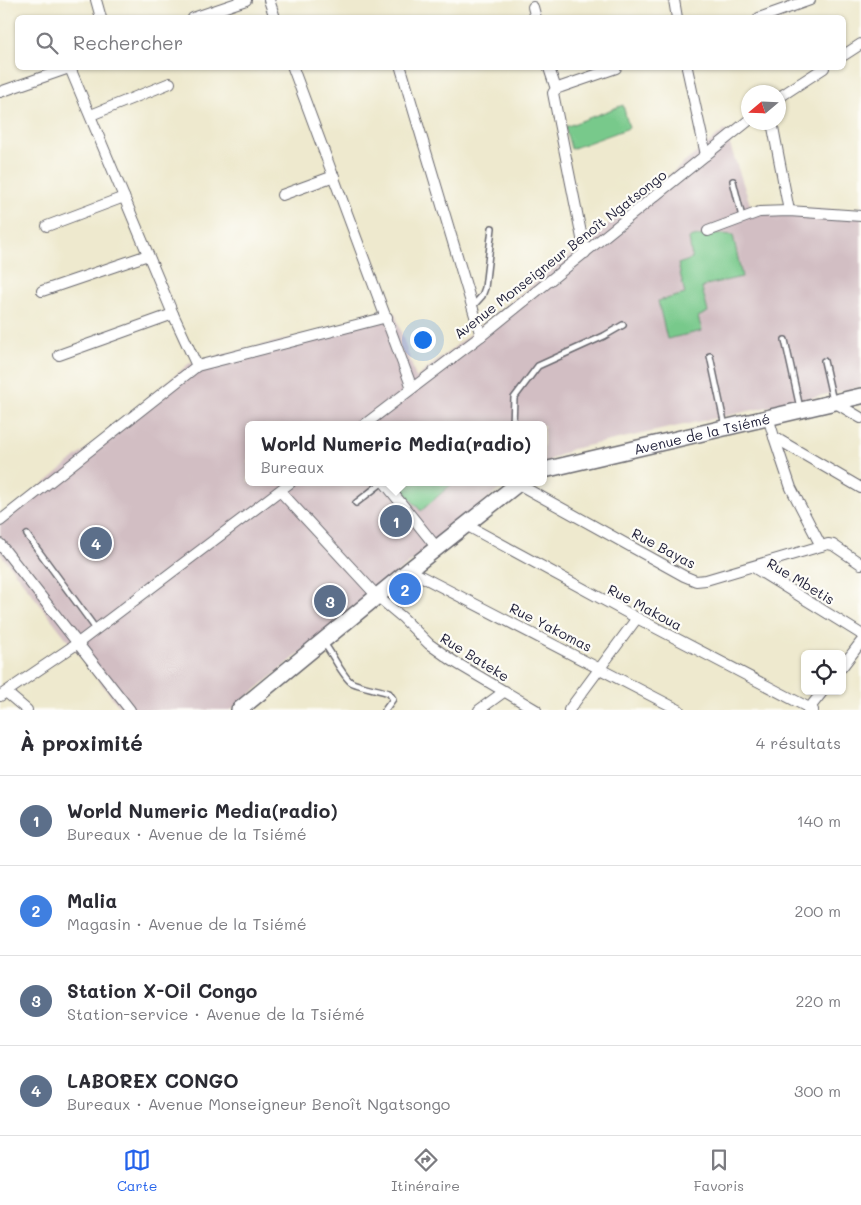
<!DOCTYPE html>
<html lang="fr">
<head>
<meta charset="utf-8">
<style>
	body { margin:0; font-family:Mali,sans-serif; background:#f2f2f3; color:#2b2b33 }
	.controls { position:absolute; right:15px; bottom:15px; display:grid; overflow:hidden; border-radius:8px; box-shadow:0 1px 4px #0004 }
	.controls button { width:45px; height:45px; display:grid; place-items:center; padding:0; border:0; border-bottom:1px solid #e1e1e2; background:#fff; color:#2b2b33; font:25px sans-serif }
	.compass { position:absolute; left:741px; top:85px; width:45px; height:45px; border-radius:50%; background:#fff; box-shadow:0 1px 4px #0004; rotate:251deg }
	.you { position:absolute; left:422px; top:339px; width:18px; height:18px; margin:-12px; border:4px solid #fff; border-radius:50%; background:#1a73e8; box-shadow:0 0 0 8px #1a73e833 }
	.badge { display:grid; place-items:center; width:32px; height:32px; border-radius:50%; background:#2563eb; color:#fff; font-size:16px; font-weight:700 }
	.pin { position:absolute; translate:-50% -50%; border:2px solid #fff; box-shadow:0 1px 5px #0006 }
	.popup { position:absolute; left:245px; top:421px; width:302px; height:65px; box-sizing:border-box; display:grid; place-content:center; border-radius:8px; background:#fff; filter:drop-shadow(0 1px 4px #0005); font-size:16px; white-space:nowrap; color:#7c7c81 }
	.popup b { font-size:19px; color:#2b2b33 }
	.popup::after { content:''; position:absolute; left:50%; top:100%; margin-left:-10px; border:10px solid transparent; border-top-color:#fff }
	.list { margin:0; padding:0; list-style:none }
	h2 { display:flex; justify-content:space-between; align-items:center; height:65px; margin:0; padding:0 20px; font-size:21px }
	h2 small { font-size:16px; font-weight:400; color:#7c7c81 }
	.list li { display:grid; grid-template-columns:32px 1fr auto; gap:15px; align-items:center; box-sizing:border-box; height:90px; padding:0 20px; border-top:1px solid #e1e1e2 }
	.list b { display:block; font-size:19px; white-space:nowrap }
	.list p { margin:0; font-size:16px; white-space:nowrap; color:#7c7c81 }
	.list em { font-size:16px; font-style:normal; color:#7c7c81 }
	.icon { flex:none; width:28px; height:28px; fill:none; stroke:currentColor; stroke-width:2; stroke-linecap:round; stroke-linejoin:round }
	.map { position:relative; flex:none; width:861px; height:710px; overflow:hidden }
	.search { position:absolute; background:#fff; box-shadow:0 1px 4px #0004; left:15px; right:15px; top:15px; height:55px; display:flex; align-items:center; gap:12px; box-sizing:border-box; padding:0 18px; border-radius:8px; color:#7c7c81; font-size:19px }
	.sheet { height:425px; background:#fff }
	nav { display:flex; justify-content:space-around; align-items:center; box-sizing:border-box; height:70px; border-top:1px solid #e1e1e2; background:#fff; font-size:14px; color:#7c7c81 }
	nav a { display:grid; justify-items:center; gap:2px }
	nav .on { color:#2563eb }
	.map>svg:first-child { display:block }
</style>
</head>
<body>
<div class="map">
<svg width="861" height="710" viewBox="0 0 861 710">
	<rect width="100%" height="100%" fill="#fdfcf7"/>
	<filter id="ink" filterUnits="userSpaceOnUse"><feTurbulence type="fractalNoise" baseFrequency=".02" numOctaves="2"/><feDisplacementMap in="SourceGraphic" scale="10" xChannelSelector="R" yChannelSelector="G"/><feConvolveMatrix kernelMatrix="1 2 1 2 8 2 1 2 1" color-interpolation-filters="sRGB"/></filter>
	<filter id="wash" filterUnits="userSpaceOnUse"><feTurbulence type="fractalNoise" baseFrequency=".0096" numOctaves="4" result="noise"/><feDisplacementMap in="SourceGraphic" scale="20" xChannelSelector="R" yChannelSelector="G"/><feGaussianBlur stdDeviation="1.12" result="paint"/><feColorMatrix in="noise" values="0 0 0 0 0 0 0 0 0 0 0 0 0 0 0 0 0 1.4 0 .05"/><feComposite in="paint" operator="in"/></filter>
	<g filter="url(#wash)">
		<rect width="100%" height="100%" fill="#eee9ce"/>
		<!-- industrial -->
		<path fill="#d2bec3" d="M725,130L751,207L861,211V387L572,449L544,463V425H248V482H508L231,710H122L0,553V520L190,363L395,313L416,378Z"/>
		<!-- green -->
		<g fill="#78c98b" stroke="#4d7663">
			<path d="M623,105L629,128L571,149L565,127Z"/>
			<path d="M712,233L733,235L742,277L706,285L702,288L708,312L698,317L702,331L667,339L658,301L685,294L678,264L692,259L689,238Z"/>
			<path d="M413,482H454L421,511L403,491Z"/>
		</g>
	</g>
	<g filter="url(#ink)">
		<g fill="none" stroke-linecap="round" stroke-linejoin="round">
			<defs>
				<g id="lane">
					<path d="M733,181L742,217"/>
					<path d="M472,307L482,296L485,288L492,228"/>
					<path d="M785,340L800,408"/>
					<path d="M710,356L725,426"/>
					<path d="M824,361L833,401"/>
					<path d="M513,425L514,398L538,366L604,336L623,325"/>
					<path d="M356,503L383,482"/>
					<path d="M27,535L96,629"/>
					<path d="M323,642C331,651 343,677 351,682C357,686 381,690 389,693L393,699L385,710"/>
				</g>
				<g id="street">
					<path d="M96,0L101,18"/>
					<path d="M269,0L275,18"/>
					<path d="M674,0L677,18"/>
					<path d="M533,7L536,18"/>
					<path d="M193,18L246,0"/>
					<path d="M759,18L810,0"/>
					<path d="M844,55L861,44"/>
					<path d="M70,68L173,314L197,366"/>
					<path d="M293,68L412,388"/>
					<path d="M401,68L481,336"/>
					<path d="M549,68L556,89"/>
					<path d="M687,68L706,155"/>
					<path d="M0,92L69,68"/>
					<path d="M778,98L824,68"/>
					<path d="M91,115L170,83"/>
					<path d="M772,122L789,211"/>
					<path d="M282,195L334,176"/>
					<path d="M47,226L124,197"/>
					<path d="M708,231L759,212L789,211L861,216"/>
					<path d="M585,253L553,93L556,89L561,87L616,68"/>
					<path d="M42,291L148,255"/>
					<path d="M59,355L173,314"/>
					<path d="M834,402L861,418"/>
					<path d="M768,417L774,437L861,488"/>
					<path d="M364,425L481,336L748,121"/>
					<path d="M774,437L791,488L821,546"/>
					<path d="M384,482L437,548"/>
					<path d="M518,484L684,576L696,581L706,580L828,544L833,545L861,564"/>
					<path d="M280,491L378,597L403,618L429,644L453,661L536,710"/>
					<path d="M0,521L197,366L387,317"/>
					<path d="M466,525L637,618L813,710"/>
					<path d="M0,544L130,710"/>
					<path d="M753,567L861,634"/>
					<path d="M409,570L679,710"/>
					<path d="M842,667L861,642"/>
					<path d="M7,693L27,710"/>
					<path d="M0,696L78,643L291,482"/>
					<path d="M479,710L505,691"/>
					<path d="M569,710L637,618"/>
					<path d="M808,710L823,691"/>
				</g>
				<g id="secondary">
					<path id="s1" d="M544,470L861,396"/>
					<path d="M239,710L409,570L520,482"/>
				</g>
			</defs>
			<!-- lane casing -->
			<use href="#lane" stroke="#69686e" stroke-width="8"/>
			<!-- street casing -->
			<use href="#street" stroke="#69686e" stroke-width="12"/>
			<!-- secondary casing -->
			<use href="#secondary" stroke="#69686e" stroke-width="18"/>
			<!-- lane -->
			<use href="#lane" stroke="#fff" stroke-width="5"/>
			<!-- street -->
			<use href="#street" stroke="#fff" stroke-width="10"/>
			<!-- secondary -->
			<use href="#secondary" stroke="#fff" stroke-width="15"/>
		</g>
	</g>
	<g text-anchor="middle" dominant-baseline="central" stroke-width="4.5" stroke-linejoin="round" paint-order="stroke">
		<!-- street labels -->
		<g font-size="14" fill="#22223b" stroke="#fdfcf7">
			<text transform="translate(560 254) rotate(-38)">Avenue Monseigneur Benoît Ngatsongo</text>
			<text stroke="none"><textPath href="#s1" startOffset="162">Avenue de la Tsiémé</textPath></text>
			<text transform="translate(664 548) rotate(28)">Rue Bayas</text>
			<text transform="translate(801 581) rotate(31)">Rue Mbetis</text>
			<text transform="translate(645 607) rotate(28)">Rue Makoua</text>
			<text transform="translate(551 627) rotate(27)">Rue Yakomas</text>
			<text transform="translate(475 657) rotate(32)">Rue Bateke</text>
		</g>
	</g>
</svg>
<div class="controls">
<button><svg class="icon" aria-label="locate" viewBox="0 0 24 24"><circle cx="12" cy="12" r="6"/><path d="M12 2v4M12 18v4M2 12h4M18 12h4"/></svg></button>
</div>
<svg class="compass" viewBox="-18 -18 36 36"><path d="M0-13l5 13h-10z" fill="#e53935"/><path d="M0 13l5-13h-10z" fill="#7c7c81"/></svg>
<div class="you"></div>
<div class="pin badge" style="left:396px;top:521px;background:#5c6f8a">1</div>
<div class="popup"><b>World Numeric Media(radio)</b>Bureaux</div>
<div class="pin badge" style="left:405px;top:589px;background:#3f7fe0">2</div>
<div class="pin badge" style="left:330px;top:601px;background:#5c6f8a">3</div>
<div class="pin badge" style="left:96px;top:543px;background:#5c6f8a">4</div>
<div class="search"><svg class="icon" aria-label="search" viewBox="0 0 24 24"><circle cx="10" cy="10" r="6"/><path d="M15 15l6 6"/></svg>Rechercher</div>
</div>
<section class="sheet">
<h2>À proximité<small>4 résultats</small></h2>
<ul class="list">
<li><span class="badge" style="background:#5c6f8a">1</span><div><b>World Numeric Media(radio)</b><p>Bureaux · Avenue de la Tsiémé</p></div><em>140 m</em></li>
<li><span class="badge" style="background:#3f7fe0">2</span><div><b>Malia</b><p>Magasin · Avenue de la Tsiémé</p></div><em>200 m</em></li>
<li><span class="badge" style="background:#5c6f8a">3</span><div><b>Station X-Oil Congo</b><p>Station-service · Avenue de la Tsiémé</p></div><em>220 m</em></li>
<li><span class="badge" style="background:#5c6f8a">4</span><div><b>LABOREX CONGO</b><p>Bureaux · Avenue Monseigneur Benoît Ngatsongo</p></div><em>300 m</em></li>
</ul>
</section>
<nav>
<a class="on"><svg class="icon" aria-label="map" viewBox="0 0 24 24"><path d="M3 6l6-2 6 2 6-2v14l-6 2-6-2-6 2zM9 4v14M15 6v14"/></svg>Carte</a>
<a><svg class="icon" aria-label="directions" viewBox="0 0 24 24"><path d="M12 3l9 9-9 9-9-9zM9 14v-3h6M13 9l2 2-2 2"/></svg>Itinéraire</a>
<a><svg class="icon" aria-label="saved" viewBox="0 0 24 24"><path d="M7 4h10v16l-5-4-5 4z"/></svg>Favoris</a>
</nav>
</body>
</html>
